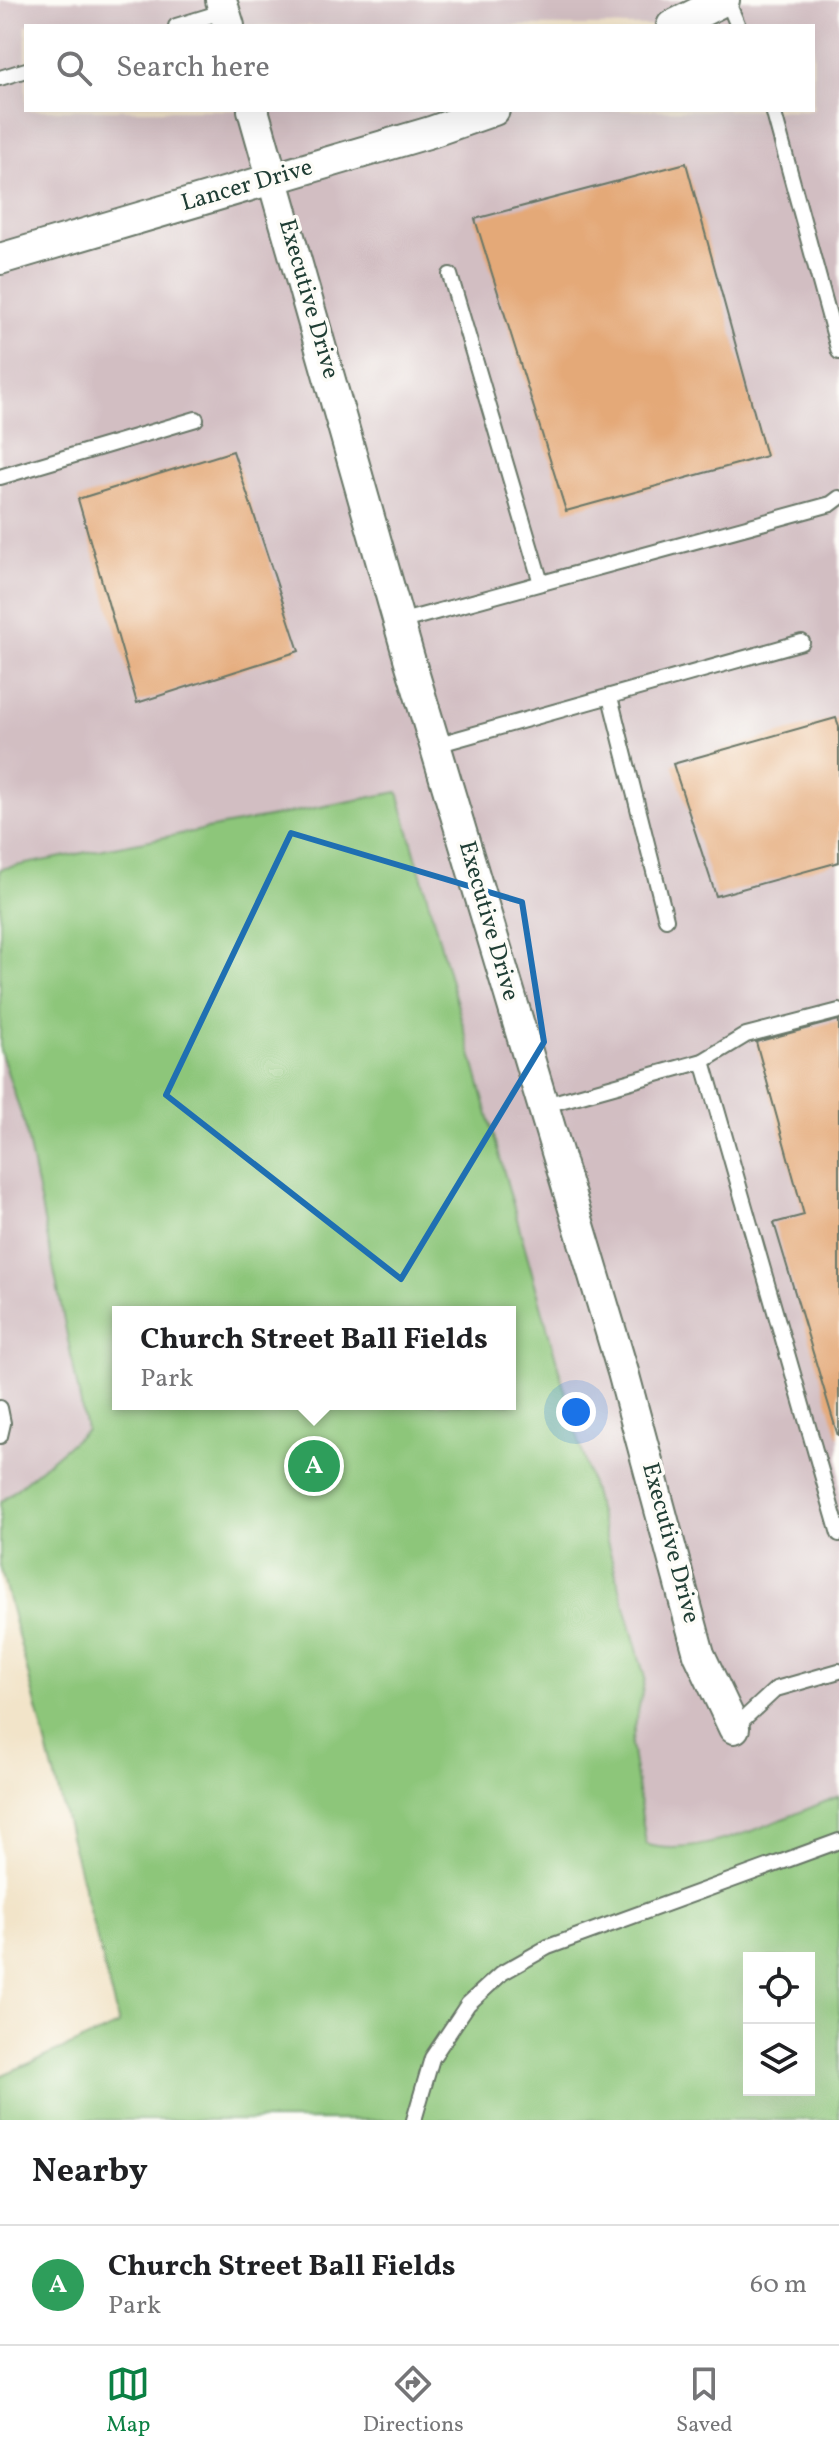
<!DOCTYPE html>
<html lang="en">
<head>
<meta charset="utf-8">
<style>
	body { margin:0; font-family:Vollkorn,serif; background:#f6f6f6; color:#202124 }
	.controls { position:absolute; right:24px; bottom:24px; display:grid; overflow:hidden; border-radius:0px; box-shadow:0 8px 32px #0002 }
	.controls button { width:72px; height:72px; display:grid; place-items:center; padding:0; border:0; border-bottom:2px solid #e0e0e0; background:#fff; color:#202124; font:40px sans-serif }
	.you { position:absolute; left:576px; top:1412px; width:28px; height:28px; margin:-20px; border:6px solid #fff; border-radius:50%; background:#1a73e8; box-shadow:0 0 0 12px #1a73e833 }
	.badge { display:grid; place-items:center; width:52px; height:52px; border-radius:50%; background:#0b8043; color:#fff; font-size:26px; font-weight:700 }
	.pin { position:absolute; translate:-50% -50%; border:4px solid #fff; box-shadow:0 2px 8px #0006 }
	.popup { position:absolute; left:112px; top:1306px; width:404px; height:104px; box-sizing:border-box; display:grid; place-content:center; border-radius:0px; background:#fff; filter:drop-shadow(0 2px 6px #0005); font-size:26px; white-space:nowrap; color:#757577 }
	.popup b { font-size:30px; color:#202124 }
	.popup::after { content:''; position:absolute; left:50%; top:100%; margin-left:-16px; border:16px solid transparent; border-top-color:#fff }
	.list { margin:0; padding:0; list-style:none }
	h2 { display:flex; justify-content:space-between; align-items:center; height:104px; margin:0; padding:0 32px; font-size:34px }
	h2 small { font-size:26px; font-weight:400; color:#757577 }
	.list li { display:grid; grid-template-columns:52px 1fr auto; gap:24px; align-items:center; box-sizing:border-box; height:120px; padding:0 32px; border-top:2px solid #e0e0e0 }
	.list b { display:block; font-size:30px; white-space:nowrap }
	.list p { margin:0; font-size:26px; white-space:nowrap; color:#757577 }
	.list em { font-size:26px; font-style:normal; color:#757577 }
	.icon { flex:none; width:44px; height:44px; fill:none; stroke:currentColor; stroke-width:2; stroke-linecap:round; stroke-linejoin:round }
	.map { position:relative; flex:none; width:839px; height:2120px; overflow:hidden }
	.search { position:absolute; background:#fff; box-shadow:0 8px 32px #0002; left:24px; right:24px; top:24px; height:88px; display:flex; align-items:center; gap:20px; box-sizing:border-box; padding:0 28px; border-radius:0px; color:#757577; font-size:30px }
	.sheet { height:224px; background:#fff }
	nav { display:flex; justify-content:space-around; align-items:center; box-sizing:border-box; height:112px; border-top:2px solid #e0e0e0; background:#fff; font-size:22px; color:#757577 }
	nav a { display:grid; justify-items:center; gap:4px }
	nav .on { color:#0b8043 }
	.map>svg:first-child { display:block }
</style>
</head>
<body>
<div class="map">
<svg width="839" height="2120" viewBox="0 0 839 2120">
	<rect width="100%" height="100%" fill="#fdfcf7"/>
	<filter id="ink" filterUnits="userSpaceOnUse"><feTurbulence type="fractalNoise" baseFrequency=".0125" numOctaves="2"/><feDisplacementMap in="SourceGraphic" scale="16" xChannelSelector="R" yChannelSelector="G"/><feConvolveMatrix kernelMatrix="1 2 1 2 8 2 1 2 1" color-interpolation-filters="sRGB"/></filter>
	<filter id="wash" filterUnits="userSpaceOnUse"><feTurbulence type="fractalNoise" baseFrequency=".006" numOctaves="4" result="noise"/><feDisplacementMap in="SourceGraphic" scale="32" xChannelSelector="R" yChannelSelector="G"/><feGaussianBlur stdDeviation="1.8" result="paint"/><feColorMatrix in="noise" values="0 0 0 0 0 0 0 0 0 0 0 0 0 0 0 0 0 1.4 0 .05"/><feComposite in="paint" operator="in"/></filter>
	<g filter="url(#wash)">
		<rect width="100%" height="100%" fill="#f2e4c9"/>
		<!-- industrial -->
		<g fill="#d2bec2" fill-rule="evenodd">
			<path d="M0,0H839V1796L732,1839L662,1850L646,1844L631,1745L645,1678L398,793L0,869ZM26,26H813V110H26Z"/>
			<path d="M0,1050L25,1126L86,1430L0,1503Z"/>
		</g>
		<!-- green -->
		<path fill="#8dc67a" stroke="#568257" stroke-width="2" fill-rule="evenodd" d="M398,792L645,1678L631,1745L646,1844C696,1862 791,1815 839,1796V2120H0V2076L119,2025L0,1566V1503L86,1430L25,1126L0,1050V869ZM118,1312H510V1404H118ZM749,1958H809V2090H749Z"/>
		<g id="blocks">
			<!-- building -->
			<g fill="#e4a978">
				<path d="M686,163L766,456L566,511L475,219Z"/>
				<path d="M233,451L299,651L137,703L78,499Z"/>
				<path d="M836,718L839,726V862L716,896L673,764Z"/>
				<path d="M839,1020V1436H838L774,1223L804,1215L756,1042Z"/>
			</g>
		</g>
	</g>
	<g filter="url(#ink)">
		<use href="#blocks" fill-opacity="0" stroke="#697768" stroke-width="2"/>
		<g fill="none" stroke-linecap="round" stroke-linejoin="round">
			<defs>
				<g id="lane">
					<path d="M727,0L738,26"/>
					<path d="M176,26L225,11"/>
					<path d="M0,78L26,70"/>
					<path d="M773,110L839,352"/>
					<path d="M450,275L541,583"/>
					<path d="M0,477L196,419"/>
					<path d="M399,622L831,504L839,498"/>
					<path d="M610,697L666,919"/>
					<path d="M436,745L802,642"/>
					<path d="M703,1061L839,1534"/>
					<path d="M542,1106L703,1061L746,1035L839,1011"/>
					<path d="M0,1408L3,1423L0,1436"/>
					<path d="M734,1728L776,1689L839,1671"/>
					<path d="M414,2120L432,2058L468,2004L502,1973L548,1947L839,1841"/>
				</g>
				<g id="street">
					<path d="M221,0L229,26"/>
					<path d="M672,26L724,0"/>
					<path d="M253,110L411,665L623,1372L699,1654L734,1728"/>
					<path d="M0,259L431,132L494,110"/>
				</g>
			</defs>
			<!-- lane casing -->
			<use href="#lane" stroke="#697768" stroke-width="18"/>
			<!-- street casing -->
			<use href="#street" stroke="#697768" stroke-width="34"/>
			<!-- lane -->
			<use href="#lane" stroke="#fff" stroke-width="14"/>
			<!-- street -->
			<use href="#street" stroke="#fff" stroke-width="30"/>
		</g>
	</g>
	<!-- marked area -->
	<path fill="none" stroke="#1f6fb2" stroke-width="6" stroke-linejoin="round" d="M291,833L522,902L544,1042L401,1279L166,1095Z"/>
	<g text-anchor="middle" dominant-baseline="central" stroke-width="7" stroke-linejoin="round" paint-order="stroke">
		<!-- street labels -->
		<g font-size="24" fill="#1f3d34" stroke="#fdfcf7">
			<text transform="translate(247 186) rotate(-16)">Lancer Drive</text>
			<text transform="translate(308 299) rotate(74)">Executive Drive</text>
			<text transform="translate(488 921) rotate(74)">Executive Drive</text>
			<text transform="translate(670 1543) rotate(75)">Executive Drive</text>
		</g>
	</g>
</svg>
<div class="controls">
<button><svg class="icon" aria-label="locate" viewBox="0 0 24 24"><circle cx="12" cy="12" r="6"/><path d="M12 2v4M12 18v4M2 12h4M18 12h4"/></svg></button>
<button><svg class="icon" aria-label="layers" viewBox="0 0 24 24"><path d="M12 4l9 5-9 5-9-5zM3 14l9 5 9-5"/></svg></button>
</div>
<div class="you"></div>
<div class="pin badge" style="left:314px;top:1466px;background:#2e9e5b">A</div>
<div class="popup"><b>Church Street Ball Fields</b>Park</div>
<div class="search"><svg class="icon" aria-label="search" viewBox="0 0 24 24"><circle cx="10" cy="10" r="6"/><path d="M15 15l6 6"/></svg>Search here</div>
</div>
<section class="sheet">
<h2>Nearby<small></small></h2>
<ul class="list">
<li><span class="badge" style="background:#2e9e5b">A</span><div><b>Church Street Ball Fields</b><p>Park</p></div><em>60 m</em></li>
</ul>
</section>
<nav>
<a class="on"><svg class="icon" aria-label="map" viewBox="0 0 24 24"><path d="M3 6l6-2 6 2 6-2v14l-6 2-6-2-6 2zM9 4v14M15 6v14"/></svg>Map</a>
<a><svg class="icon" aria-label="directions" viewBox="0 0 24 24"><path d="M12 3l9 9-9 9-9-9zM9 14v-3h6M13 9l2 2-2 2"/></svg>Directions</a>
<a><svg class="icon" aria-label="saved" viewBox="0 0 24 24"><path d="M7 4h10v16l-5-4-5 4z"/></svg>Saved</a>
</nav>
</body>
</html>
